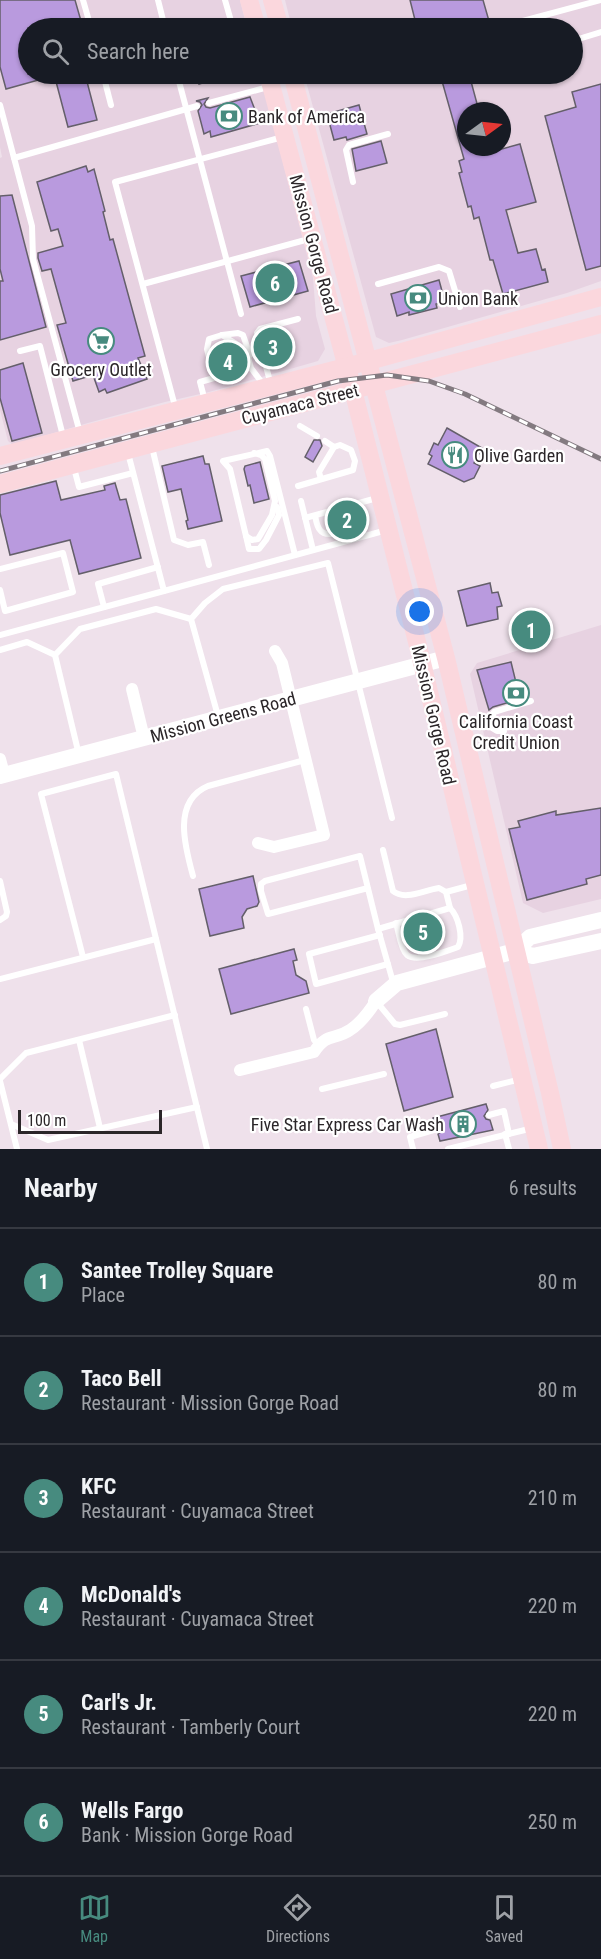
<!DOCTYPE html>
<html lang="en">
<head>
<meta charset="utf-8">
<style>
	body { margin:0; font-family:"Roboto Condensed",sans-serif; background:#242831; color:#f1f3f6 }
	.compass { position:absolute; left:457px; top:102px; width:54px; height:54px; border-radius:50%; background:#171b24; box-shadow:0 2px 4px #0004; rotate:75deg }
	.scale { position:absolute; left:18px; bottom:15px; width:144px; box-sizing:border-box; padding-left:6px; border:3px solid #2b2629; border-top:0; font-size:16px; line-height:21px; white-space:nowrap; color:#2b2629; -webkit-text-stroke:4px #fff; paint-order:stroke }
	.you { position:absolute; left:420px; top:612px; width:21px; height:21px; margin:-15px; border:4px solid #fff; border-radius:50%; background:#1a73e8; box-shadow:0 0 0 9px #1a73e833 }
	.badge { display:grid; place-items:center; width:39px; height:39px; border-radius:50%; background:#478b7f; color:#fff; font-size:20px; font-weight:700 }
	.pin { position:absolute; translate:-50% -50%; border:3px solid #fff; box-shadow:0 2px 6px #0006 }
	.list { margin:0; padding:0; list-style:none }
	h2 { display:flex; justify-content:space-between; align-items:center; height:78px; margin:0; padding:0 24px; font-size:26px }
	h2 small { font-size:20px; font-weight:400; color:#9ea1a6 }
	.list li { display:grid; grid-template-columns:39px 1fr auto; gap:18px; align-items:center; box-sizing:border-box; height:108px; padding:0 24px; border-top:2px solid #363941 }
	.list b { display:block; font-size:22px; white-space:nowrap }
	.list p { margin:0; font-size:20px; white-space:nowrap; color:#9ea1a6 }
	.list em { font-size:20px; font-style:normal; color:#9ea1a6 }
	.icon { flex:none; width:33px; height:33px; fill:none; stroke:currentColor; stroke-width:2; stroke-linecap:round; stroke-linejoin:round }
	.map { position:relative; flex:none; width:601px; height:1149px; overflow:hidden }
	.search { position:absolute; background:#171b24; box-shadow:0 2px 4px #0004; left:18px; right:18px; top:18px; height:66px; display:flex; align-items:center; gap:15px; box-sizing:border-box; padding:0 21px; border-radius:33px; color:#9ea1a6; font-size:22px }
	.sheet { height:726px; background:#171b24 }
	nav { display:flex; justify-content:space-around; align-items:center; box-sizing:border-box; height:84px; border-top:2px solid #363941; background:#171b24; font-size:16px; color:#9ea1a6 }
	nav a { display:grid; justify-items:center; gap:3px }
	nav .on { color:#478b7f }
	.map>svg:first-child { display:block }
</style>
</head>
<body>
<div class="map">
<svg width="601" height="1149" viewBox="0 0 601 1149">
	<rect width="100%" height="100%" fill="#efe1eb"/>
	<!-- built -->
	<g fill="#e7d2e1" fill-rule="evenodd">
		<path d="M0,0H240L247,28H28V74H260L313,278L316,316L325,349L318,361L209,392L165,402L88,423L13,445L8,441L0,410V158L2,157L0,147Z"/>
		<path d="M285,0H601V281L567,293L402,340L389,343L376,337L304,74H572V28H292ZM466,111H502V147H466Z"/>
		<path d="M601,625V899L543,913L523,903L470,674L477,663Z"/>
	</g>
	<!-- building -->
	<g fill="#b99ade" stroke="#645f6a" stroke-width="1.5">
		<path d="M0,0H75L83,28H28V74H53V76L6,89L0,67Z"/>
		<path d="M410,0H483L491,28H417Z"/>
		<path d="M54,74H85L97,120L68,127Z"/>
		<path d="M196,74H227V76L199,84Z"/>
		<path d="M440,74H469L479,111H466V147H490L491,152L520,144L536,202L506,210L518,253L536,249L542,270L545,269L548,282L503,294L493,260H490L479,217L474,219L471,206L468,207L459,173L462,172L459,161L464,159Z"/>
		<path d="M601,84V266L586,270L545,116L576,107L572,92Z"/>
		<path d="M250,97L260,123L211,137L210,131L204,134L198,111L202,105L200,102L196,101L208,98L204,104L206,107L210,108Z"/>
		<path d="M359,105L367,134L347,140L346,137L334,140L327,114Z"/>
		<path d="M381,141L387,163L356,171L352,149Z"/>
		<path d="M86,166L88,172L94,169L105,211L103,212L110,240L113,239L145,356L138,358L147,379L107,393L105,389L99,392L93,375L73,381L57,325L66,323L51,269L42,271L38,258V253L63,246L58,229L51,231L37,182Z"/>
		<path d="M12,195L46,327L0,340V281H3L0,269V196Z"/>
		<path d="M299,261L308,291L250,307L241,276Z"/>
		<path d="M439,280L445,302L436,304L437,308L409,315V312L397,316L391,294Z"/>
		<path d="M278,330L286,361L271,364L263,334Z"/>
		<path d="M227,344L235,350L242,375L224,380L223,376L220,377L213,350Z"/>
		<path d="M23,363L42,433L12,441L0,398V370Z"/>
		<path d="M447,428L482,448L474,463L480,466L474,478L464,482L428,464L432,456L429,454L434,443L438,445Z"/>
		<path d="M314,440H320L322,446L313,462L305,457Z"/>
		<path d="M203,456L205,464H209L222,521L188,529L186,521L188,520L181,489L168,492L162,466Z"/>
		<path d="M260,462L269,499L254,503L250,485L248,486L244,469L245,466Z"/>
		<path d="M56,481L61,500L105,490L104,486L115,483L120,500L126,499L141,558L79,574L70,540L10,555L0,513V495Z"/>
		<path d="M360,510L363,522L357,521L333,529L330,519Z"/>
		<path d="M490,583L492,593L498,592L502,606L497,607L498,619L467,626L458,591Z"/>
		<path d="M511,662L520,699L493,707L489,710L477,670Z"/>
		<path d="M601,808V875L586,879L587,884L527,900L509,829L520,827L518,821L556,811V815Z"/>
		<path d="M253,876L259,902L257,906L247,909L242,917L244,928L210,936L199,889Z"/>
		<path d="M294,949L297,960L293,961L296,975L306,981L309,993L231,1014L219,969Z"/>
		<path d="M436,1029L453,1097L404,1111L386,1044Z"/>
		<path d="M486,1104L488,1110L484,1116L486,1119L490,1120L493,1130L440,1141L438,1134L442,1131V1127L439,1124H435L433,1118Z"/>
	</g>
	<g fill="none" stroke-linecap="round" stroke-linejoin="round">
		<!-- lane -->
		<g stroke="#fff" stroke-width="6">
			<path d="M83,0L91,28"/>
			<path d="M158,0L165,28"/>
			<path d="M225,0L233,28"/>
			<path d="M519,22L601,0"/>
			<path d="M234,28L253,23"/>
			<path d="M572,41L601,32"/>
			<path d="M103,74L111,105"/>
			<path d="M177,74L241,314"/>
			<path d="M209,103L268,87"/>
			<path d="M0,105L32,226L33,259L80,433"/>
			<path d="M14,158L197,106"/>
			<path d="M353,182L346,150L349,145L388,134"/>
			<path d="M143,284L309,239"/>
			<path d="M378,284L439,267L449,271L460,307"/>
			<path d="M222,335L238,333L243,335L250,355"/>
			<path d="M20,351L40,346L63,436"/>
			<path d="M271,385L257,333L260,329L298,319"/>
			<path d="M205,401L200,382L214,378L207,349L209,339L222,335L246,350L251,368L260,380"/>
			<path d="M176,410L115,182L283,137"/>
			<path d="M300,426L317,436"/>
			<path d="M152,447L174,540L188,545L203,542L209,565"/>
			<path d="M128,453L164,591L387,530"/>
			<path d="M254,453L261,455L265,459L275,501L272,515L258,539L252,540L246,536L230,469L223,461L267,451L270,456L295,555"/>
			<path d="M74,468L79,487L133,473"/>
			<path d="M321,479L319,472L334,447"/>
			<path d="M298,486L353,470L355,461L351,450L340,445L334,447L325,441"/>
			<path d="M301,501L313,550"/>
			<path d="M315,516C316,520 317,527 320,530C327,540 349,529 358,526L362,528L364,536"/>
			<path d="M305,518L377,498"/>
			<path d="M246,536L249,549H259L266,540L279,515L277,507"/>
			<path d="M0,569L63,553L73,592L5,611L0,590"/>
			<path d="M104,607L98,584L158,567"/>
			<path d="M0,635L164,591"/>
			<path d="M0,650L27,642L55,655"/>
			<path d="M218,716L191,619L205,603L223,589L328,563L392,818"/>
			<path d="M504,731H497L492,728L491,721L494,712L531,701"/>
			<path d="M79,755L55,655L80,629L156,609L191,619"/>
			<path d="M383,850L393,891C405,901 424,890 439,888L446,892"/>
			<path d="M193,876C185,847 172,801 208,786L305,760"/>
			<path d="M0,881L7,912L6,916L0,920"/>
			<path d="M368,888L268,914L261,891V884L265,881L360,856L378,929"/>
			<path d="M396,923C399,932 400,948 407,955C416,963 447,951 458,947C464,937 458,916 450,908"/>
			<path d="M380,935L309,954L316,984L388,964"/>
			<path d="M83,957L41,794L116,774L207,1149"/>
			<path d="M0,979L156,939"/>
			<path d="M393,982L378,929L450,908L446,892L472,885"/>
			<path d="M376,1001L395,1024L400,1025L445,1014"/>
			<path d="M306,1009L314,1040L318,1045"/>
			<path d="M79,1040L100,1128"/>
			<path d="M0,1079L26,1053L175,1015"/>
			<path d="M0,1081L17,1149"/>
			<path d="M493,1086L521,1079"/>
			<path d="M322,1089L384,1074"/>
			<path d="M489,1115L504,1111L509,1134"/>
			<path d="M11,1124L48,1140L197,1107"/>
			<path d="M505,1134L509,1149"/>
			<path d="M413,1149L410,1137L437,1129"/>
			<path d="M448,1149L533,1128"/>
		</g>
		<!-- street -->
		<g stroke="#fff" stroke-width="12">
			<path d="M132,689L144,738"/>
			<path d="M0,759L4,774"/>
			<path d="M258,843L274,847L324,835L282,663L275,651"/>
			<path d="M240,1070L314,1052C327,1032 334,1041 350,1030C361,1023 369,1012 376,1001"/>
		</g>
		<!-- secondary -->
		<g stroke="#fff" stroke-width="16">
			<path d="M0,776L446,658"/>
			<path d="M515,951L533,956L601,941"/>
			<path d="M376,1001L397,983L515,951L530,937L601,920"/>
		</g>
		<!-- primary -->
		<g stroke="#fbd7dd" stroke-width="18">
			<path d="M249,0L257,28"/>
			<path d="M272,0L280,28"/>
			<path d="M268,74L353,390L418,646L539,1149"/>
			<path d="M292,74L446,658L550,1093L562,1149"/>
			<path d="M0,456L369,361L601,297"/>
			<path d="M0,484L601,324"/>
		</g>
		<defs>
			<path id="rail" d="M0,471L338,381L387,375L429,381L465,394L601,459"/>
		</defs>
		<!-- rail casing -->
		<use href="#rail" stroke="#837a80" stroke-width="5"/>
		<!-- rail -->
		<use href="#rail" stroke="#fff" stroke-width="3" stroke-dasharray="9" stroke-linecap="butt"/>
	</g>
	<!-- icons -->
	<defs>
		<symbol id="bank-ring" viewBox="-11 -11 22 22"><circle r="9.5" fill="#fff" stroke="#478b7f" stroke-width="1.5"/><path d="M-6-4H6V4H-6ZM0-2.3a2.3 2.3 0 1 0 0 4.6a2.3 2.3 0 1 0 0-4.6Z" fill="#478b7f"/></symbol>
		<symbol id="supermarket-ring" viewBox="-11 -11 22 22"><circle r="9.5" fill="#fff" stroke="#478b7f" stroke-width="1.5"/><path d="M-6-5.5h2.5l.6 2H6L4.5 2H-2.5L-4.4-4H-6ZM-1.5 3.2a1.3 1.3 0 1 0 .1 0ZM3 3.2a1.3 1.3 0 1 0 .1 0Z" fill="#478b7f"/></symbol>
		<symbol id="restaurant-ring" viewBox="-11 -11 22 22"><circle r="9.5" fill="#fff" stroke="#478b7f" stroke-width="1.5"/><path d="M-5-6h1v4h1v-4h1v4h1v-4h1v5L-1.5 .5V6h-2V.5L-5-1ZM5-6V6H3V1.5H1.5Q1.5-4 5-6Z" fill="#478b7f"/></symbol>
		<symbol id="building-ring" viewBox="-11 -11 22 22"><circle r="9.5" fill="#fff" stroke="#478b7f" stroke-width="1.5"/><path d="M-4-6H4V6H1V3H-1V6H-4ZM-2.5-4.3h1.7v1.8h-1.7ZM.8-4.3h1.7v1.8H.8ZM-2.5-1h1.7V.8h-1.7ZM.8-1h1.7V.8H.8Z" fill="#478b7f"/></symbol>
	</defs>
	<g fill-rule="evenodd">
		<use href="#bank-ring" x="214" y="101" width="30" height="30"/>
		<use href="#bank-ring" x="403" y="283" width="30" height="30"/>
		<use href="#supermarket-ring" x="86" y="326" width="30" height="30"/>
		<use href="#restaurant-ring" x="440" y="440" width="30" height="30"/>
		<use href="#bank-ring" x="501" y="678" width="30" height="30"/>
		<use href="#building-ring" x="448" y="1109" width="30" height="30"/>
	</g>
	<g text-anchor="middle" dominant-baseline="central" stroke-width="4.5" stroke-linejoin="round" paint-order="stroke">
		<!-- poi labels -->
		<g font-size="18" fill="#2b2629" stroke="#fff" text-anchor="start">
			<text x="248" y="116">Bank of America</text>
			<text x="438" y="298">Union Bank</text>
			<text x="101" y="369" text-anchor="middle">Grocery Outlet</text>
			<text x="474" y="455">Olive Garden</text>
			<text x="516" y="721" text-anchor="middle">California Coast<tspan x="516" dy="21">Credit Union</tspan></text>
			<text x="444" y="1124" text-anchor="end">Five Star Express Car Wash</text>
		</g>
		<!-- street labels -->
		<g font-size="18" fill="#2b2629" stroke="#fff">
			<text transform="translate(314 244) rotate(75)">Mission Gorge Road</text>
			<text transform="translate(300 404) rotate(-14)">Cuyamaca Street</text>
			<text transform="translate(434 715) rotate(77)">Mission Gorge Road</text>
			<text transform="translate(223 717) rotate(-15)">Mission Greens Road</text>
		</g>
	</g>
</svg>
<svg class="compass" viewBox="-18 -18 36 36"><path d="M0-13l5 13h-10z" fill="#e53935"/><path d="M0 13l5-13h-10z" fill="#9ea1a6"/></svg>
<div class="scale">100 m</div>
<div class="you"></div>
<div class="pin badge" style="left:531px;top:630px">1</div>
<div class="pin badge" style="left:347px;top:520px">2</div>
<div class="pin badge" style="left:273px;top:347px">3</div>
<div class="pin badge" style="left:228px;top:362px">4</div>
<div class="pin badge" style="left:423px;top:932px">5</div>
<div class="pin badge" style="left:275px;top:283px">6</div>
<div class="search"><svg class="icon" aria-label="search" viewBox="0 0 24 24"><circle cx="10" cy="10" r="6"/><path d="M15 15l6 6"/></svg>Search here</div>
</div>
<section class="sheet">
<h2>Nearby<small>6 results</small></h2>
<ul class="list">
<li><span class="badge">1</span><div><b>Santee Trolley Square</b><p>Place</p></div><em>80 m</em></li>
<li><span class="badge">2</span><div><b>Taco Bell</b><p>Restaurant · Mission Gorge Road</p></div><em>80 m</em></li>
<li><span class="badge">3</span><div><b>KFC</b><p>Restaurant · Cuyamaca Street</p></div><em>210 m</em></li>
<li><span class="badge">4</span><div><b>McDonald's</b><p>Restaurant · Cuyamaca Street</p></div><em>220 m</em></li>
<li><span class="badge">5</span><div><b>Carl's Jr.</b><p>Restaurant · Tamberly Court</p></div><em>220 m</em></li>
<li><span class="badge">6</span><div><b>Wells Fargo</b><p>Bank · Mission Gorge Road</p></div><em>250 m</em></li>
</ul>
</section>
<nav>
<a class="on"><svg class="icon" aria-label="map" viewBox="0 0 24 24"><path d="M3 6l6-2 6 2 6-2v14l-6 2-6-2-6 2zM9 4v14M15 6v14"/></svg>Map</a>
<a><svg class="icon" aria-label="directions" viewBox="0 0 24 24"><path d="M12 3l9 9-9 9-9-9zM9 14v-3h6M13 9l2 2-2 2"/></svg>Directions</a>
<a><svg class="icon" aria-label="saved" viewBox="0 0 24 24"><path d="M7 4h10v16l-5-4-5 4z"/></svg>Saved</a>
</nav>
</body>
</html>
